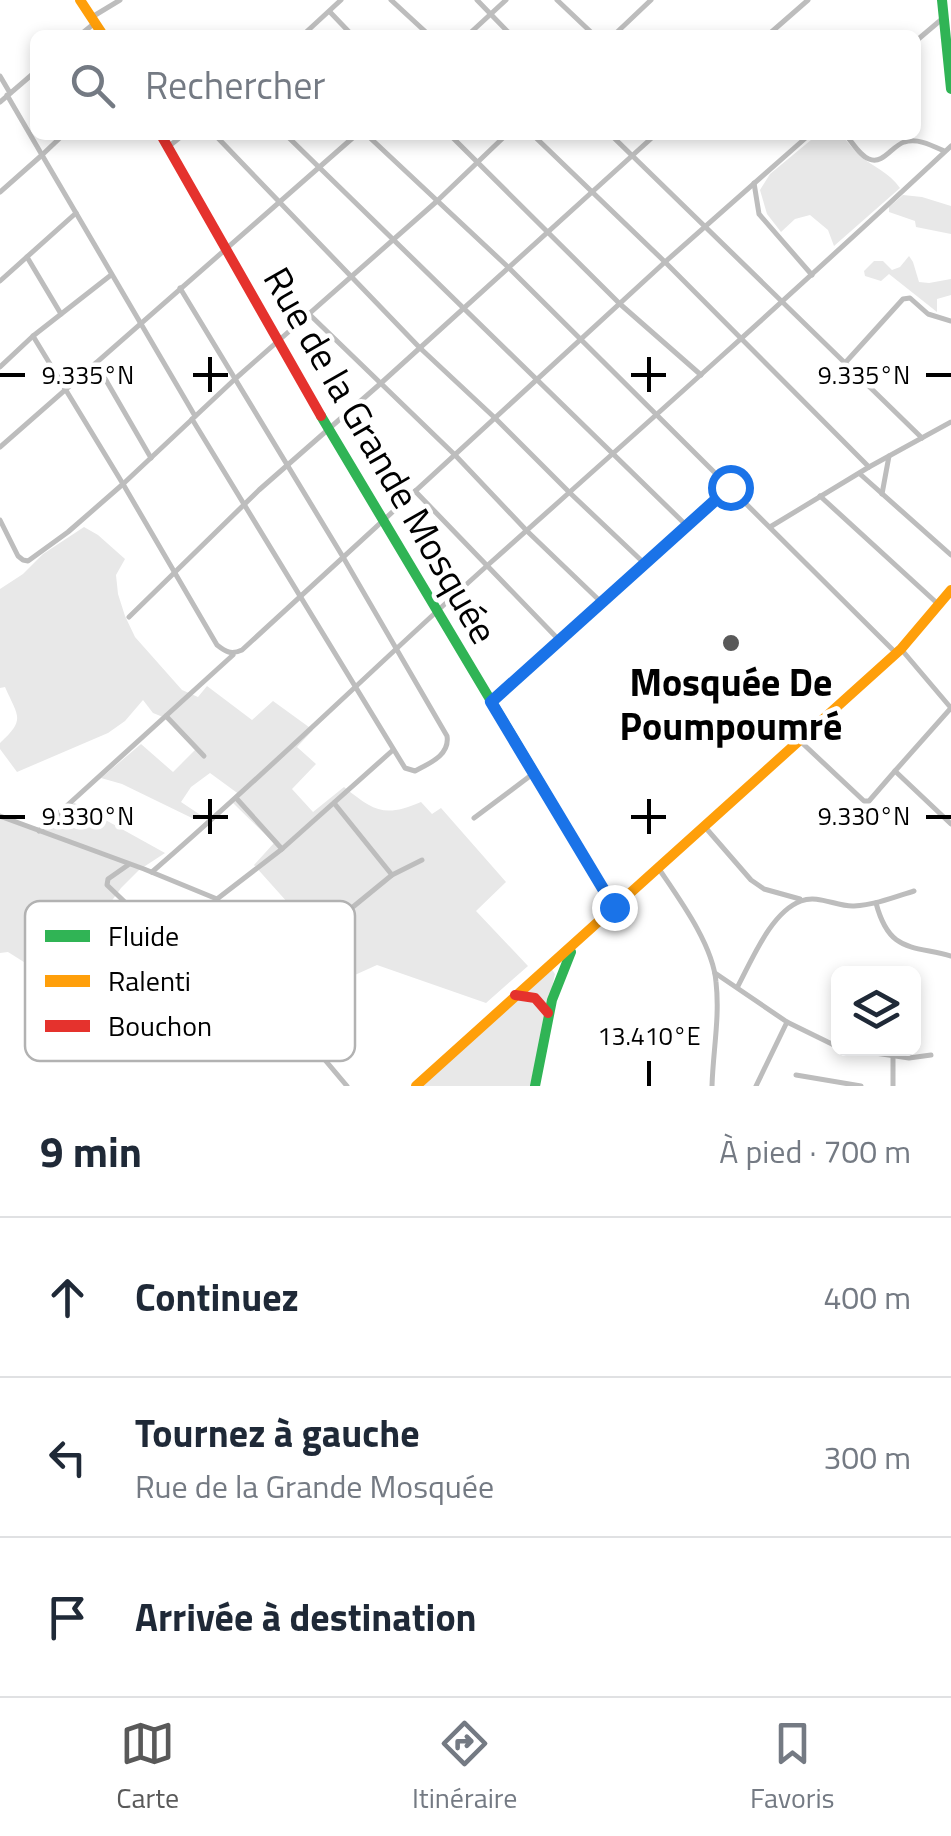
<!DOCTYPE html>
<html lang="fr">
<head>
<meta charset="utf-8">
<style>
	body { margin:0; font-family:"Titillium Web",sans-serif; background:#f2f2f3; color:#1f2937 }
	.controls { position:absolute; right:30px; bottom:30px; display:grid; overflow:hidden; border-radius:15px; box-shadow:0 5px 15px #0003 }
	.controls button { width:90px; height:90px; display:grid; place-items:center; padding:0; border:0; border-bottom:2px solid #e0e1e3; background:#fff; color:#1f2937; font:50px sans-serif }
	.stop { position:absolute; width:30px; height:30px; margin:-22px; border:8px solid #1a73e8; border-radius:50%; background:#fff }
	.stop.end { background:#1a73e8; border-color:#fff; box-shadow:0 2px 10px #0008 }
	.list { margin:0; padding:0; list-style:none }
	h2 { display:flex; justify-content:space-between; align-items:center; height:130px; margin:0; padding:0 40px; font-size:42px }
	h2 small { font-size:32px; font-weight:400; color:#747a83 }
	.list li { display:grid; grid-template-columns:65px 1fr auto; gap:30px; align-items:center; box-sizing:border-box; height:160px; padding:0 40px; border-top:2px solid #e0e1e3 }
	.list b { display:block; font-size:38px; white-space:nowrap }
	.list p { margin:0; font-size:32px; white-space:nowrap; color:#747a83 }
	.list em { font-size:32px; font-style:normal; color:#747a83 }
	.icon { flex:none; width:55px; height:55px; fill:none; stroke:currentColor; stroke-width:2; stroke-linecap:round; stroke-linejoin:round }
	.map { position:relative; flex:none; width:951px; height:1086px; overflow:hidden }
	.search { position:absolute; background:#fff; box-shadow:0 5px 15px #0003; left:30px; right:30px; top:30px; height:110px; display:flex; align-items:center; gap:25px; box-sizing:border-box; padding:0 35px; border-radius:15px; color:#747a83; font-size:38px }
	.sheet { height:610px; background:#fff }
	nav { display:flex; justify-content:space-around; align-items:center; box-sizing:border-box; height:140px; border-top:2px solid #e0e1e3; background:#fff; font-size:28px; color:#747a83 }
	nav a { display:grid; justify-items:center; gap:5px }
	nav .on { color:#595959 }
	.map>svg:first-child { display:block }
</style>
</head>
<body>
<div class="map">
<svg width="951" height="1086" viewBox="0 0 951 1086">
	<rect width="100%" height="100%" fill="#fff"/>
	<!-- green -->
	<g fill="#e8e8e8">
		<path d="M817,135H841C847,141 853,149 859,155C873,167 889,172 900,188L834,246L828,230L810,215L795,219L781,232L767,214L760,190L770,174Z"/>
		<path d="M903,195L922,197L951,206V234L916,227L915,221L889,212V207Z"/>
		<path d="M909,256L913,262L919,282L929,283L951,279V295L937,299V312L889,274L881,281L865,276L864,271L874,261H883L892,270L900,267Z"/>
		<path d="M84,527L98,535L125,559L116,575L118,594L125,616L135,637L182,690L198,697L207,686L252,720L273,701L313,730L297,747L316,764L292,789L313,812L344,787C374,811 384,818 421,802L432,814L441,808L506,882L476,911L528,966L486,1003L377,965L286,1006L250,957L297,913L254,865L274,843L233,803L240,795L210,773L191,787L181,802L202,816L194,819L122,784L101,778L141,744L173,772L197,748L163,717L153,713L143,700L125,721L108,733L17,772L0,749V743C26,719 18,717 5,687L0,688V589L23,574L43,554Z"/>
		<path d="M73,802L165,853L139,870L121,888L100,917L79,936L64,969L51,979L8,952L0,953V817L40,828Z"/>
		<path d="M551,968L555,974L530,1086H422Z"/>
	</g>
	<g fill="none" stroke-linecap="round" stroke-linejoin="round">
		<!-- street -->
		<g stroke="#bdbdbd" stroke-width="5">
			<path d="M391,0L429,35"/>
			<path d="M477,0L511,35"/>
			<path d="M557,0L594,35"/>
			<path d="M330,12L352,35"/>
			<path d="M92,17L120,0"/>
			<path d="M80,35L96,22"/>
			<path d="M303,35L341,0"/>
			<path d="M468,35L506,0"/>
			<path d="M614,35L651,0"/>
			<path d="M768,35L808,0"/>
			<path d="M916,41L942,19"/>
			<path d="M0,76L10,93"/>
			<path d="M0,102L35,72"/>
			<path d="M63,135L42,155L195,416"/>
			<path d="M215,135L419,347L495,418L569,492L644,563"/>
			<path d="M286,135L686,525"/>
			<path d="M367,135L508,267L896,653"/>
			<path d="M450,135L620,304L701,375"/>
			<path d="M506,135L436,202L235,379L123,484L217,645C226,652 231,655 242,650L665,262L809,135"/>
			<path d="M533,135L665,262L869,467"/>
			<path d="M611,135L922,438"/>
			<path d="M846,135C852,142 860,156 869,159C883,165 892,146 904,142C918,138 931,145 944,151"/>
			<path d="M168,147L183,135"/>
			<path d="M754,183L759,214L812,275"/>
			<path d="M0,192L42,155L7,95"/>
			<path d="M27,257L61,314"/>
			<path d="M0,281L76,213"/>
			<path d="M180,288L343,557L447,736C450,755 430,763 415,771L405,768L192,419"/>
			<path d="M308,313L455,455L527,531L601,602"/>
			<path d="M96,363L151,458"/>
			<path d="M845,363L903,299L910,298L928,314L951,321"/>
			<path d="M0,367L33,336L111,275"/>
			<path d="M0,447L356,135"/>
			<path d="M860,474L951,555"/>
			<path d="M415,491L559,640"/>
			<path d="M882,494L889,456"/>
			<path d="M820,496L938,604"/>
			<path d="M0,520L18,556L23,560L28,561L68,532L123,484L33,336"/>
			<path d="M770,527L869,467L951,422"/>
			<path d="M129,617L259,490L380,384L655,135"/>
			<path d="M901,649L951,708L895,771L951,824"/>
			<path d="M491,702L730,487"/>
			<path d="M166,716L204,756"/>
			<path d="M799,740L864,801H869L895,771"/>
			<path d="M237,799L282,849"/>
			<path d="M334,803L392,875"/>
			<path d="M0,816L144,869L217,899L253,963L287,1015L347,1086"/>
			<path d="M474,818L534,773"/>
			<path d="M705,827L751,880L764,889L800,899"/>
			<path d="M39,831L233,655"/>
			<path d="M128,865L108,879L107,885L174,949L182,961"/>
			<path d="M659,869C680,900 713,945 716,982C720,1017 713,1051 712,1086"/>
			<path d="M152,872C267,773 375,666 489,564C644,426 799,288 951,146"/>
			<path d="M217,899L282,849L393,750"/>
			<path d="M876,903C889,952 910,945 951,956"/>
			<path d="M253,963L291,948L321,933L392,875L422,860"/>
			<path d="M715,973L787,1022L838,1047"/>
			<path d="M175,979L182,961L231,921"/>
			<path d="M738,986C752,960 771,912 801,901C818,894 837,907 854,906C875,905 895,897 914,891"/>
			<path d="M841,1048L909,1058L931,1055"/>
			<path d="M796,1075L861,1086"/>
			<path d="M756,1086L787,1022"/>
			<path d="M893,1086V1056"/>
		</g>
		<!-- fast -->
		<g stroke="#30b455" stroke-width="10">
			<path d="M942,0L951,89"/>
			<path d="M321,416L614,907"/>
			<path d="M535,1086L552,1000L571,952"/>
		</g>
		<!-- slow -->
		<g stroke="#ff9f0a" stroke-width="10">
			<path d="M80,0L103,35"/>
			<path d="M416,1086L901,649L951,590"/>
		</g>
		<!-- jam -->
		<g stroke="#e5322d" stroke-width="10">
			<path d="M161,135L321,416"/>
			<path d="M515,995L535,998L548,1013"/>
		</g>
	</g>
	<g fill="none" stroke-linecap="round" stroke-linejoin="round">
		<!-- route -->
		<path stroke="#1a73e8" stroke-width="12" d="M614,907L491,702L730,487"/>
	</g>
	<!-- ticks -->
	<path fill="none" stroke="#000" stroke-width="4" d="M210,357V392M649,357V392M0,375H25M193,375H228M631,375H666M926,375H951M210,799V834M649,799V834M0,817H25M193,817H228M631,817H666M926,817H951M649,1061V1086"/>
	<!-- markers -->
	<circle fill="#595959" stroke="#fff" stroke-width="4" cx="731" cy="643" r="10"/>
	<g text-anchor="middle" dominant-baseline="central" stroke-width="9" stroke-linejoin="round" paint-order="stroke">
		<!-- street labels -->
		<g font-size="38" fill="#000" stroke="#fff">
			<text transform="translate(381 455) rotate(60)">Rue de la Grande Mosquée</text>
		</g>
		<!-- poi labels -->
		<g font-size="38" font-weight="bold" fill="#000" stroke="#fff">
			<text x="731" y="682">Mosquée De<tspan x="731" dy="44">Poumpoumré</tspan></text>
		</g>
	</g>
	<!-- legend -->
	<rect x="25" y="901" width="330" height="160" rx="15" fill="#fff" stroke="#b2b2b2" stroke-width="2.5"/>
	<rect x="45" y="930" width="45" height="12" fill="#30b455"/>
	<rect x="45" y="975" width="45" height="12" fill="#ff9f0a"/>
	<rect x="45" y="1020" width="45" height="12" fill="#e5322d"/>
	<g font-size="28" fill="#000">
		<text x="108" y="946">Fluide</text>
		<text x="108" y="991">Ralenti</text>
		<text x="108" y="1036">Bouchon</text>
	</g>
	<g font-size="25" text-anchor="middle" fill="#000" stroke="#fff" stroke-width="9" stroke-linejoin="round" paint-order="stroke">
		<text x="88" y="384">9.335°N</text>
		<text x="864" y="384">9.335°N</text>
		<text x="88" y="825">9.330°N</text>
		<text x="864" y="825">9.330°N</text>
		<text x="649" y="1045">13.410°E</text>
	</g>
</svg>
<div class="controls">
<button><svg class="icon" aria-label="layers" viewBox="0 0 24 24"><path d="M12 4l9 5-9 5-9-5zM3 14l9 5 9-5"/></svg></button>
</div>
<div class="stop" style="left:730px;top:487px"></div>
<div class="stop end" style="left:614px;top:907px"></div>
<div class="search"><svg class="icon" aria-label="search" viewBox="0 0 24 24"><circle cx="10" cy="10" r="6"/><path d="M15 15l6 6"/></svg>Rechercher</div>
</div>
<section class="sheet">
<h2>9 min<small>À pied · 700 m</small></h2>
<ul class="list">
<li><svg class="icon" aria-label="ahead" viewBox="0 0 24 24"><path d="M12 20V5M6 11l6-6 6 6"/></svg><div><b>Continuez</b></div><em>400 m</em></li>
<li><svg class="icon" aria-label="left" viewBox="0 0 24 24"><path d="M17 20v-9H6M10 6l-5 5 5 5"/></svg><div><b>Tournez à gauche</b><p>Rue de la Grande Mosquée</p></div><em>300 m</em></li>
<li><svg class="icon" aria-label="arrive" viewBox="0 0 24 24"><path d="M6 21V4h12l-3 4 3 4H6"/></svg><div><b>Arrivée à destination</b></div></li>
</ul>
</section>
<nav>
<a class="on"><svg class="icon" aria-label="map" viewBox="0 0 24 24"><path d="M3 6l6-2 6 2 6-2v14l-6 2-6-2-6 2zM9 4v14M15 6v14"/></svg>Carte</a>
<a><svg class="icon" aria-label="directions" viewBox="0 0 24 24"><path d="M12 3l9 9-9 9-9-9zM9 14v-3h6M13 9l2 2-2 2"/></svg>Itinéraire</a>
<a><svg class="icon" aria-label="saved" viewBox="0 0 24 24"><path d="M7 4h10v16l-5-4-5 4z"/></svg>Favoris</a>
</nav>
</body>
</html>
